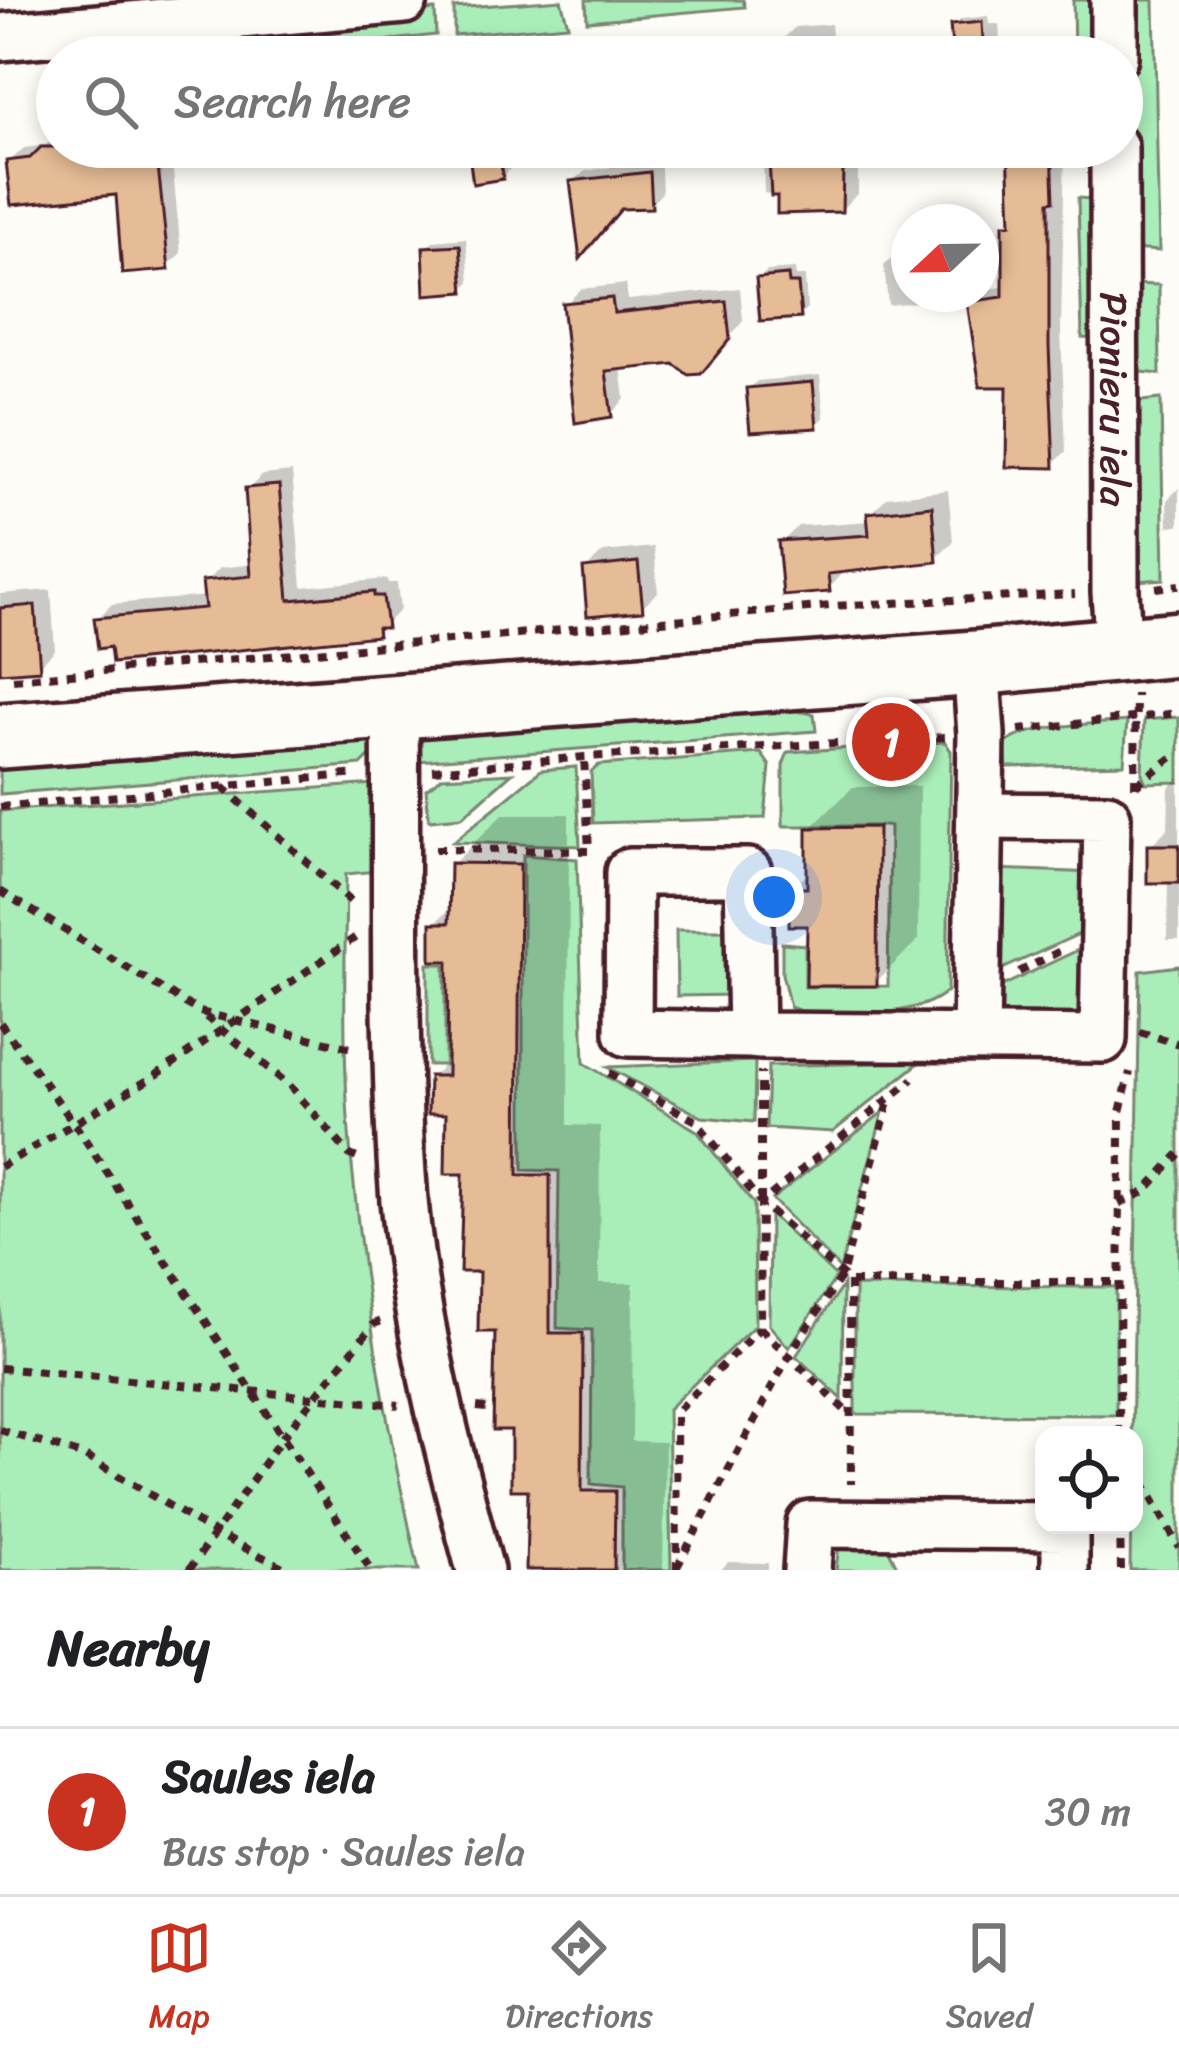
<!DOCTYPE html>
<html lang="en">
<head>
<meta charset="utf-8">
<style>
	body { margin:0; font-family:Sriracha,sans-serif; background:#f2f2f2; color:#202124 }
	.controls { position:absolute; right:36px; bottom:36px; display:grid; overflow:hidden; border-radius:24px; box-shadow:0 6px 18px #0003 }
	.controls button { width:108px; height:108px; display:grid; place-items:center; padding:0; border:0; border-bottom:3px solid #e0e0e0; background:#fff; color:#202124; font:60px sans-serif }
	.compass { position:absolute; left:891px; top:204px; width:108px; height:108px; border-radius:50%; background:#fff; box-shadow:0 6px 18px #0003; rotate:248deg }
	.you { position:absolute; left:774px; top:897px; width:42px; height:42px; margin:-30px; border:9px solid #fff; border-radius:50%; background:#1a73e8; box-shadow:0 0 0 18px #1a73e833 }
	.badge { display:grid; place-items:center; width:78px; height:78px; border-radius:50%; background:#c8321e; color:#fff; font-size:39px; font-weight:700 }
	.pin { position:absolute; translate:-50% -50%; border:6px solid #fff; box-shadow:0 3px 12px #0006 }
	.list { margin:0; padding:0; list-style:none }
	h2 { display:flex; justify-content:space-between; align-items:center; height:156px; margin:0; padding:0 48px; font-size:51px }
	h2 small { font-size:39px; font-weight:400; color:#757577 }
	.list li { display:grid; grid-template-columns:78px 1fr auto; gap:36px; align-items:center; box-sizing:border-box; height:168px; padding:0 48px; border-top:3px solid #e0e0e0 }
	.list b { display:block; font-size:45px; white-space:nowrap }
	.list p { margin:0; font-size:39px; white-space:nowrap; color:#757577 }
	.list em { font-size:39px; font-style:normal; color:#757577 }
	.icon { flex:none; width:66px; height:66px; fill:none; stroke:currentColor; stroke-width:2; stroke-linecap:round; stroke-linejoin:round }
	.map { position:relative; flex:none; width:1179px; height:1570px; overflow:hidden }
	.search { position:absolute; background:#fff; box-shadow:0 6px 18px #0003; left:36px; right:36px; top:36px; height:132px; display:flex; align-items:center; gap:30px; box-sizing:border-box; padding:0 42px; border-radius:66px; color:#757577; font-size:45px }
	.sheet { height:324px; background:#fff }
	nav { display:flex; justify-content:space-around; align-items:center; box-sizing:border-box; height:168px; border-top:3px solid #e0e0e0; background:#fff; font-size:33px; color:#757577 }
	nav a { display:grid; justify-items:center; gap:6px }
	nav .on { color:#c8321e }
	.map>svg:first-child { display:block }
</style>
</head>
<body>
<div class="map">
<svg width="1179" height="1570" viewBox="0 0 1179 1570">
	<rect width="100%" height="100%" fill="#fdfcf7"/>
	<filter id="ink" filterUnits="userSpaceOnUse"><feTurbulence type="fractalNoise" baseFrequency=".00833" numOctaves="2"/><feDisplacementMap in="SourceGraphic" scale="24" xChannelSelector="R" yChannelSelector="G"/><feConvolveMatrix kernelMatrix="1 2 1 2 8 2 1 2 1" color-interpolation-filters="sRGB"/></filter>
	<g filter="url(#ink)">
		<!-- green -->
		<g fill="#a9edb8" stroke="#7a8672" stroke-width="3">
			<path d="M561,0L568,25L454,35V8Z"/>
			<path d="M586,0H743L745,7L587,21Z"/>
			<path d="M1073,0H1092L1091,57H1074Z"/>
			<path d="M1126,0H1154L1159,251L1131,249Z"/>
			<path d="M435,10L436,35L320,48V23Z"/>
			<path d="M297,23L299,51L231,57H146L142,37Z"/>
			<path d="M1078,198L1092,199L1095,339L1082,338Z"/>
			<path d="M1131,284L1159,285L1160,374L1132,371Z"/>
			<path d="M1161,399L1164,579L1136,581L1132,402Z"/>
			<path d="M749,703L814,714L816,731L418,761V746L424,735Z"/>
			<path d="M1179,717V782L1146,783L1142,774L1144,720Z"/>
			<path d="M1127,721L1124,764L1007,767L1005,744C1029,723 1095,725 1127,721Z"/>
			<path d="M374,737L372,754L361,765L0,794V757Z"/>
			<path d="M945,742L951,751L947,991C911,1022 846,1011 801,1011L790,1007L782,974V943L805,945V987L888,986L890,826H783V765L788,752Z"/>
			<path d="M761,753L770,766L765,818L593,823L591,772L599,765Z"/>
			<path d="M576,767L580,846L453,842L541,770Z"/>
			<path d="M512,773L462,817L429,820L426,789L442,777Z"/>
			<path d="M374,784L378,871L346,874C345,967 342,1063 351,1156C364,1295 387,1435 419,1570H0V811Z"/>
			<path d="M523,855L577,859L584,1063L697,1131L754,1204L755,1325L668,1409L671,1570H622V1487L591,1484L592,1330L557,1328L559,1171L523,1170Z"/>
			<path d="M995,869L1096,873L1092,928L996,972Z"/>
			<path d="M676,930H738L739,995L677,996Z"/>
			<path d="M1091,944L1087,1019L997,1022L996,989Z"/>
			<rect x="428" y="964" width="17" height="101"/>
			<path d="M1179,966V1570H1130L1140,971Z"/>
			<path d="M755,1061L754,1122L702,1117L607,1067Z"/>
			<path d="M920,1062L833,1132L766,1128L768,1066Z"/>
			<path d="M883,1112L840,1269L772,1199Z"/>
			<path d="M770,1214L836,1277L789,1348L769,1325Z"/>
			<path d="M843,1285L842,1399L796,1356Z"/>
			<path d="M855,1286L1116,1287V1415L855,1414Z"/>
			<path d="M881,1534L899,1570H836L840,1535Z"/>
		</g>
		<!-- shadow -->
		<g fill="#0003">
			<path d="M988,16L989,24H999L1001,54L956,57L953,26L961,19Z"/>
			<path d="M831,24L834,57H780L778,44L795,27Z"/>
			<path d="M667,50L668,57H611L612,56Z"/>
			<path d="M57,116V147H229L220,156L172,160L181,253L167,267L119,191L9,162L24,148L46,145L55,136L53,119Z"/>
			<path d="M471,147H507L510,169L502,177Z"/>
			<path d="M609,147H660L662,193L650,205L573,182L585,171L611,167Z"/>
			<path d="M770,147H832V155L858,154V193L841,210L764,193L763,155Z"/>
			<path d="M1011,147H1065L1061,331L1066,451L1053,465L971,303L984,290L1006,286V225L1014,217Z"/>
			<path d="M466,238L470,282L463,289L426,248L433,241Z"/>
			<path d="M909,248V294H932L926,301L888,305L884,266L901,249Z"/>
			<path d="M795,269L796,276H805L807,308L799,315L759,279L767,271Z"/>
			<path d="M626,284L628,300L740,288L743,321L715,355L621,366L625,399L610,415L566,304L581,289Z"/>
			<path d="M820,375L824,418L816,425L749,389L757,381Z"/>
			<path d="M292,472L302,587L387,579L388,583H397L400,610L376,633L112,644L97,619L112,604L207,596L205,582L220,568L253,564L248,489L263,475Z"/>
			<path d="M1179,488V526H1168L1167,500Z"/>
			<path d="M948,490L953,542L936,559L845,569L829,589L781,543L798,526L871,521L870,514L887,497Z"/>
			<path d="M654,547L658,592L641,608L586,569L603,552Z"/>
			<path d="M51,590L55,650L38,667L0,670V594Z"/>
			<path d="M1179,778V940H1167L1168,880L1150,846L1168,828L1169,788Z"/>
			<path d="M919,786L918,940L875,983L810,923L792,889L810,871V829L853,787Z"/>
			<path d="M503,814H569L568,1125L600,1126L599,1283H633L632,1441L665,1442L663,1570H529L532,1487L514,1427L466,1171L449,1111L432,1077L450,1059L451,958L434,924L452,906V865Z"/>
			<path d="M728,1562L768,1563V1570H720Z"/>
		</g>
		<!-- building -->
		<g fill="#e6bc96" stroke="#4a1f2b" stroke-width="3">
			<path d="M982,22L984,57H953L950,25Z"/>
			<path d="M41,147H156L169,270L122,274L116,195L11,205L6,161L30,158Z"/>
			<path d="M468,147H499L503,179L473,184Z"/>
			<path d="M1008,147H1052L1054,201L1049,202V346L1054,468L1006,467L1007,387H980L967,302L1003,297V224H1011Z"/>
			<path d="M816,154L817,170L843,169L842,212L777,214V196H771L769,160Z"/>
			<path d="M650,172L652,208L621,209L580,259L570,181Z"/>
			<path d="M460,245L464,292L425,295L423,247Z"/>
			<path d="M788,275L789,283H798L801,318L760,321L756,278Z"/>
			<path d="M612,298L614,313L726,301L730,339L701,374L688,375L674,364L606,371L612,417L575,423L562,303Z"/>
			<path d="M813,382L817,428L750,432L746,388Z"/>
			<path d="M279,485L289,600L374,592V596H383L387,628H377L378,636L112,663L110,647L98,649L94,618L205,608L202,581L251,576L245,488Z"/>
			<path d="M932,506L937,562L828,574L830,592L783,596L778,541L869,535L867,513Z"/>
			<path d="M638,562L643,611L587,616L583,568Z"/>
			<path d="M35,605L40,670L0,673V608Z"/>
			<path d="M878,827L877,986H806L807,926H789V888H807V828Z"/>
			<rect x="1147" y="845" width="32" height="38"/>
			<path d="M450,863L520,864L518,1175H550V1333H583L582,1491H615L614,1570H526L528,1490H511V1430H493L495,1332H478L479,1272H460L463,1174H445L446,1114H428L429,1076H447L448,961H431V923H449Z"/>
		</g>
		<g fill="none" stroke-linecap="round" stroke-linejoin="round">
			<defs>
				<g id="street">
					<path d="M1114,0V57"/>
					<path d="M0,37L404,0"/>
					<path id="s1" d="M1114,147L1115,592L1119,650"/>
					<path d="M976,663L981,734L976,1037"/>
					<path d="M395,706C397,862 392,1019 402,1174C410,1304 446,1444 480,1570"/>
					<path d="M751,1035L748,872H629L628,1033L751,1035L761,1036L1103,1039L1107,817L980,816"/>
					<path d="M807,1570L810,1524L1065,1526V1570"/>
				</g>
				<path id="secondary" d="M0,736L976,663L1179,644"/>
			</defs>
			<!-- street casing -->
			<use href="#street" stroke="#4a1f2b" stroke-width="54"/>
			<!-- secondary casing -->
			<use href="#secondary" stroke="#4a1f2b" stroke-width="72"/>
			<!-- path -->
			<g stroke="#4a1f2b" stroke-width="8" stroke-dasharray="9 9" stroke-linecap="butt">
				<path d="M1156,588L1179,585"/>
				<path d="M13,679L830,606L1075,594"/>
				<path d="M1019,730L1179,713"/>
				<path d="M433,770L584,757L945,737"/>
				<path d="M1136,785L1179,752"/>
				<path d="M223,787L355,905"/>
				<path d="M1135,787L1136,694"/>
				<path d="M0,807L358,774"/>
				<path d="M435,849L589,851L584,757"/>
				<path d="M0,891L200,1012L356,1049"/>
				<path d="M1019,972L1064,949"/>
				<path d="M206,1017L290,1086L350,1155L362,1160"/>
				<path d="M0,1023L74,1123L371,1570"/>
				<path d="M1140,1032L1179,1044"/>
				<path d="M609,1073L696,1121L761,1203L850,1282H1118"/>
				<path d="M0,1167L155,1076L356,937"/>
				<path d="M761,1201V1072"/>
				<path d="M1119,1204L1144,1192L1179,1154"/>
				<path d="M850,1282L851,1484"/>
				<path d="M760,1328L848,1413"/>
				<path d="M0,1368L399,1405"/>
				<path d="M477,1407L494,1409"/>
				<path d="M0,1430L85,1456L215,1533L289,1570"/>
				<path d="M1119,1435L1120,1112L1130,1072"/>
				<path d="M1134,1466L1179,1547"/>
				<path d="M1120,1525L1121,1570"/>
				<path d="M677,1567L789,1355L842,1275L890,1098"/>
				<path d="M189,1570L281,1439L374,1324L382,1321"/>
				<path d="M677,1570L676,1412L760,1328L761,1203L913,1079"/>
			</g>
			<!-- street -->
			<use href="#street" stroke="#fdfcf7" stroke-width="45"/>
			<!-- secondary -->
			<use href="#secondary" stroke="#fdfcf7" stroke-width="63"/>
		</g>
	</g>
	<g text-anchor="middle" dominant-baseline="central" stroke-width="9" stroke-linejoin="round" paint-order="stroke">
		<!-- street labels -->
		<g font-size="39" fill="#4a1f2b" stroke="#fdfcf7">
			<text stroke="none"><textPath href="#s1" startOffset="252">Pionieru iela</textPath></text>
		</g>
	</g>
</svg>
<div class="controls">
<button><svg class="icon" aria-label="locate" viewBox="0 0 24 24"><circle cx="12" cy="12" r="6"/><path d="M12 2v4M12 18v4M2 12h4M18 12h4"/></svg></button>
</div>
<svg class="compass" viewBox="-18 -18 36 36"><path d="M0-13l5 13h-10z" fill="#e53935"/><path d="M0 13l5-13h-10z" fill="#757577"/></svg>
<div class="you"></div>
<div class="pin badge" style="left:891px;top:742px">1</div>
<div class="search"><svg class="icon" aria-label="search" viewBox="0 0 24 24"><circle cx="10" cy="10" r="6"/><path d="M15 15l6 6"/></svg>Search here</div>
</div>
<section class="sheet">
<h2>Nearby<small></small></h2>
<ul class="list">
<li><span class="badge">1</span><div><b>Saules iela</b><p>Bus stop · Saules iela</p></div><em>30 m</em></li>
</ul>
</section>
<nav>
<a class="on"><svg class="icon" aria-label="map" viewBox="0 0 24 24"><path d="M3 6l6-2 6 2 6-2v14l-6 2-6-2-6 2zM9 4v14M15 6v14"/></svg>Map</a>
<a><svg class="icon" aria-label="directions" viewBox="0 0 24 24"><path d="M12 3l9 9-9 9-9-9zM9 14v-3h6M13 9l2 2-2 2"/></svg>Directions</a>
<a><svg class="icon" aria-label="saved" viewBox="0 0 24 24"><path d="M7 4h10v16l-5-4-5 4z"/></svg>Saved</a>
</nav>
</body>
</html>
